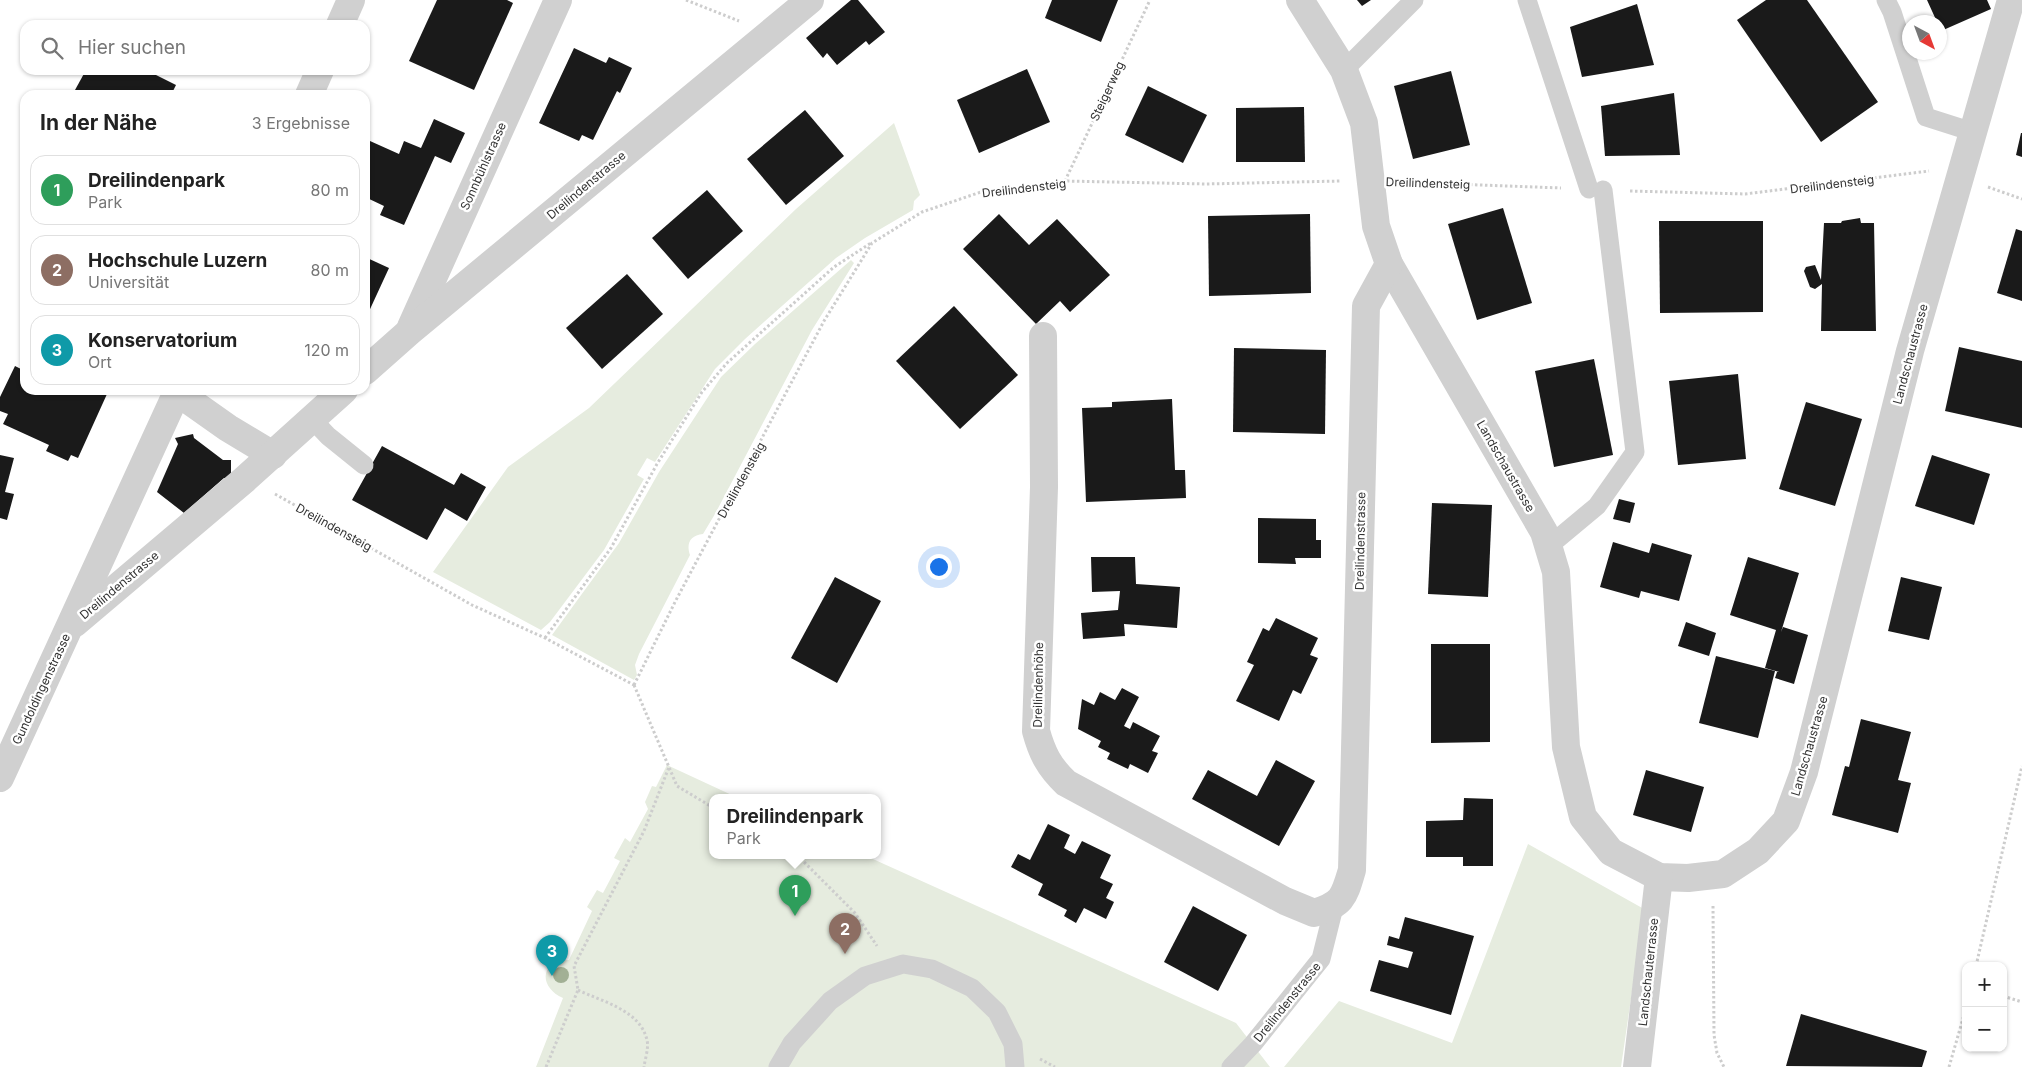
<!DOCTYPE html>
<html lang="de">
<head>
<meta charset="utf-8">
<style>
	body { margin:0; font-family:Inter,sans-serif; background:#f2f2f2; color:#222 }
	.controls { position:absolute; right:15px; bottom:15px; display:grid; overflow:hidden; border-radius:10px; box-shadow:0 1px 4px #0004 }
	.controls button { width:45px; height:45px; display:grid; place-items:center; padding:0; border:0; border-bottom:1px solid #e0e0e0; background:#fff; color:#222; font:25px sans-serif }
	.compass { position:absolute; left:1902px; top:15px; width:45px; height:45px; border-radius:50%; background:#fff; box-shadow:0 1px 4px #0004; rotate:139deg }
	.you { position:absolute; left:938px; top:566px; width:18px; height:18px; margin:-12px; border:4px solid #fff; border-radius:50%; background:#1a73e8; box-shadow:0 0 0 8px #1a73e833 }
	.badge { display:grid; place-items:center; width:32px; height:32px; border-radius:50%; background:#111827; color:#fff; font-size:16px; font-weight:700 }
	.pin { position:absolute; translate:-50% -41px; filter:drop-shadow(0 1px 2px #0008) }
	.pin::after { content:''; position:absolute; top:26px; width:18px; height:15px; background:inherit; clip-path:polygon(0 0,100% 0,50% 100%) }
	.popup { position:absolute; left:709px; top:794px; width:172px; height:65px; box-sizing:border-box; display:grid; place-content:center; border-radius:10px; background:#fff; filter:drop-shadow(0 1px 4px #0005); font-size:16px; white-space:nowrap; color:#767676 }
	.popup b { font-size:19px; color:#222 }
	.popup::after { content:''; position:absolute; left:50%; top:100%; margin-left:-10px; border:10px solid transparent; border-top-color:#fff }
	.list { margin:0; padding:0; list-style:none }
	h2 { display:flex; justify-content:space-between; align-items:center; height:65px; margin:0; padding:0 20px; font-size:21px }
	h2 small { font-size:16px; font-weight:400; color:#767676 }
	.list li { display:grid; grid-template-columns:32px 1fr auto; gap:15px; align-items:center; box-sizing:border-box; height:70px; margin:0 10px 10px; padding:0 10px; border:1px solid #e0e0e0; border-radius:15px }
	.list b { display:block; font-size:19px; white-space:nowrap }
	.list p { margin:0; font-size:16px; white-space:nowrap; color:#767676 }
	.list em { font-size:16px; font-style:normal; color:#767676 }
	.icon { flex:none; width:28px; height:28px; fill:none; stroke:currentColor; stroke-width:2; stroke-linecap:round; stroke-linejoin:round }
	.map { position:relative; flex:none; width:2022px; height:1067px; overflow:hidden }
	.search { position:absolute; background:#fff; box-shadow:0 1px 4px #0004; left:20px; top:20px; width:350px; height:55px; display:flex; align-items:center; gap:12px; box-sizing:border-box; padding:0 18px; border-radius:15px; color:#767676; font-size:19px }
	.panel { position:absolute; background:#fff; box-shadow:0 1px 4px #0004; left:20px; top:90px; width:350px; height:305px; border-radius:15px }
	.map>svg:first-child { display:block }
</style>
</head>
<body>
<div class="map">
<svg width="2022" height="1067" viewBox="0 0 2022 1067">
	<rect width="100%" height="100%" fill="#fff"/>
	<!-- green -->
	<g fill="#e6ecdf">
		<path d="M894,123L920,195L914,201L913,210L865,238L836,258L745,339L715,369L655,462L647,458L637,475L644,479L604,550L550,622L541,630L433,572L508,467L589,408L796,209Z"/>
		<path d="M851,260L854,263L812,330L715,514L703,534C690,535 686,544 690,555L639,654L635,665L637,675L634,680L552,635L619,543L659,472L721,377L755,344Z"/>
		<path d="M667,765L736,797H712V855H864L1236,1023L1270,1067H536L563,998C538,987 540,960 569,960L592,911L587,907L597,890L603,893L620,861L614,858L625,838L630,842L648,809L645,802L652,786L656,787Z"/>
		<path d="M1528,844L1644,909L1621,1067H1284L1339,1001L1452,1043Z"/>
	</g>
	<!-- building -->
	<g fill="#1a1a1a">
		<path d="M437,0H507L513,3L474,90L409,61Z"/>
		<path d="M851,0H858L885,32L869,45L866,41L837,65L827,53L823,58L806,38Z"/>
		<path d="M1052,0H1118L1101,42L1045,18Z"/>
		<path d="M1357,0H1371L1362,6Z"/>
		<path d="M1766,0H1807L1878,102L1821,142L1737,20Z"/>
		<path d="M1927,0H1987L1991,9L1941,31L1940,22H1937Z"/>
		<path d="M1637,4L1654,65L1582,77L1570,27Z"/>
		<path d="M574,48L606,63L609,57L632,68L620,93L617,91L593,140L582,135L579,141L539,123Z"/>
		<path d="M1027,69L1050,122L979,153L957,100Z"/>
		<path d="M86,70H146L176,85L171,95H84L75,90Z"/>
		<path d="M1451,71L1470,145L1413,159L1394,86Z"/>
		<path d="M1148,86L1207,115L1183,163L1125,135Z"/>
		<path d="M1674,93L1680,155L1605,156L1601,106Z"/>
		<path d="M1304,107L1305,162H1236V108Z"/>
		<path d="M805,110L844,156L786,205L747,159Z"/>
		<path d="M434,119L465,133L451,163L435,156L404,225L380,215L384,206L365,197V154L370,141L399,154L404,141L421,148Z"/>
		<path d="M2021,133H2022V157L2016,155Z"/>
		<path d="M707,190L743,231L688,279L652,238Z"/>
		<path d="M1503,208L1532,303L1477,320L1448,224Z"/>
		<path d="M999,214L1029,245L1057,219L1110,275L1070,312L1060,301L1036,324L963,249Z"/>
		<path d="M1310,214L1311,293L1209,296L1208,216Z"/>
		<path d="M1860,218L1861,223H1874L1876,331H1821L1822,284L1815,289L1810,287L1804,271L1806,267L1815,265L1821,280L1824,223H1841L1842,221Z"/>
		<path d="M1659,221H1763V312L1660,313Z"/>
		<path d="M2016,229L2022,231V301L1997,293Z"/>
		<path d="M365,257L389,268L365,320Z"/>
		<path d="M627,274L663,314L602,369L566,328Z"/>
		<path d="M954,306L1018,375L960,429L896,361Z"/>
		<path d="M1959,347L2022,361V428L1945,411Z"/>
		<path d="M1234,348L1326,350L1325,434L1233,432Z"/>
		<path d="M1594,359L1613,455L1554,467L1535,371Z"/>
		<path d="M15,366L25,371V390H99L107,394L78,458L71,455L68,461L46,451L49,445L3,424L8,414L0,411V397Z"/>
		<path d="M1738,374L1746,459L1678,465L1669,381Z"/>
		<path d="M1172,399L1175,470H1185L1186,498L1086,502L1082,408L1112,407V402Z"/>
		<path d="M1806,402L1862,419L1835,506L1779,489Z"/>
		<path d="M193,434L194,438L223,460H231V478H224L184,513L157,492L178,444L175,438Z"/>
		<path d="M382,446L454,485L461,473L486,487L467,521L445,508L427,540L352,500Z"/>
		<path d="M0,455L14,458L5,492L14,494L7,520L0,518Z"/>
		<path d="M1932,455L1990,474L1974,525L1915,506Z"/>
		<path d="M1619,499L1635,503L1630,523L1613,519Z"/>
		<path d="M1432,503L1492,505L1488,597L1428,594Z"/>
		<path d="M1258,518L1316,519V540H1321V558H1295L1296,564L1258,563Z"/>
		<path d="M1613,542L1649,553L1652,543L1692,555L1679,601L1641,591L1639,598L1600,587Z"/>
		<path d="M1091,557H1135L1136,584L1180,587L1177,628L1124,624L1125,636L1083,639L1081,613L1118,610L1120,591L1092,592Z"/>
		<path d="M1748,557L1799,573L1781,632L1783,627L1808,635L1794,684L1775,678L1777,672H1779L1765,668L1776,630L1730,615Z"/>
		<path d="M835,577L881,601L837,683L791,658Z"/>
		<path d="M1901,577L1942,587L1929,640L1888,631Z"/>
		<path d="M1276,618L1318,638L1310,655L1318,658L1301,694L1293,690L1279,721L1236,701L1254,665L1247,662L1263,628L1269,631Z"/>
		<path d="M1686,622L1716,633L1709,656L1678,646Z"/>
		<path d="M1431,644H1490V742L1431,743Z"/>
		<path d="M1716,656L1775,671L1758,738L1699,723Z"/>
		<path d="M1122,688L1139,697L1124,726L1130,729L1133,722L1160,736L1152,751L1158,753L1148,773L1130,764L1128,769L1107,759L1110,753L1098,747L1101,741L1078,729L1082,699L1094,705L1100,692L1115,700Z"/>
		<path d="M1861,719L1911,732L1898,780L1911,783L1898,833L1832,815L1845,766L1849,767Z"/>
		<path d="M1276,760L1315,781L1279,846L1192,799L1208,770L1257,796Z"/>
		<path d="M1646,770L1704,787L1691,832L1633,815Z"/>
		<path d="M1464,798L1493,799V866H1463V857H1426V821L1463,820Z"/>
		<path d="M1048,824L1070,835L1064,848L1075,854L1082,841L1111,855L1100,878L1113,884L1106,898L1114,902L1106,919L1084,908L1076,923L1064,916L1067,910L1038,895L1043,884L1011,867L1018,854L1030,860Z"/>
		<path d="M1193,906L1247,935L1218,991L1164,962Z"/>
		<path d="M1405,917L1474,936L1451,1015L1370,991L1379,960L1408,968L1413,952L1387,945L1389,936L1399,939Z"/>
		<path d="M1801,1014L1927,1051L1922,1067L1786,1066Z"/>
	</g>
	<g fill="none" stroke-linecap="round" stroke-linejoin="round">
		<!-- path -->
		<g stroke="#cdcdcd" stroke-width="3" stroke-dasharray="2.5 2.5" stroke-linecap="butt">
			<path d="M686,0L739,21"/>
			<path d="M1065,181L1150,0"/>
			<path d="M1400,182L1561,188"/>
			<path d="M1988,187L2022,199"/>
			<path d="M1630,191L1745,194L1929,171"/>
			<path d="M275,494L472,605L545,638L634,685"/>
			<path d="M545,638L611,548L657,464L702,392L727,363L834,267L871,243"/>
			<path d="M634,685L675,602L824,321L872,243L922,212L981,192L1065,181L1206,184L1341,181"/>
			<path d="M634,685L677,786L712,807"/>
			<path d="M797,855L855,913L877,946"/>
			<path d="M1713,906L1714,1035L1717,1053L1724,1067"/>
			<path d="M1976,966L2022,766"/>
			<path d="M578,990C603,1002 640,1010 647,1040C649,1048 645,1059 644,1067"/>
			<path d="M2003,996L2022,1002"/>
			<path d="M1040,1059L1055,1067"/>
			<path d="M546,1067L578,990L574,966L644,831L669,767"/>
			<path d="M1949,1067L1966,1008"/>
		</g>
		<!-- service -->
		<g stroke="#d0d0d0" stroke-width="19">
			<path d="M1527,0L1589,189"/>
			<path d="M1886,0L1892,12L1926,117L1973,132"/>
			<path d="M1344,70L1414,0"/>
			<path d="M312,419L328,436L364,465"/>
			<path d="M1549,546L1597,506L1635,452L1603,190"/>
			<path d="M778,1067L792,1043L830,1001L865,976L903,964L932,969L972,988L997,1012L1013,1044L1015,1067"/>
			<path d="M1231,1067L1253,1044L1321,959L1334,907"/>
		</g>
		<!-- minor -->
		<g stroke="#d0d0d0" stroke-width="28">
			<path d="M340,25L351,0"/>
			<path d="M309,95L320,70"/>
			<path d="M1389,264L1544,532L1556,572L1566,747L1583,817L1611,852L1659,877L1688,878L1723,874L1758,851L1786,821L1804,772L1910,351L2011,0"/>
			<path d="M411,327L558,0"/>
			<path d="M1043,336L1044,487L1036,731C1042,753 1049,767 1066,783L1285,901L1314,913C1343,904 1344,897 1352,870L1366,306L1389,264L1376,226L1364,123L1344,70L1300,0"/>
			<path d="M365,371L409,332L810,0"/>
			<path d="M177,392L228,428L273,455"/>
			<path d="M75,623L244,480L344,390"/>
			<path d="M0,778L178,390"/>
			<path d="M1637,1067L1659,877"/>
		</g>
	</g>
	<!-- trees -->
	<circle fill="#a2b095" cx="561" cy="975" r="8"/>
	<g text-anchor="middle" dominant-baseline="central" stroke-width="5" stroke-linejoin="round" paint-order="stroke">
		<!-- street labels -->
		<g font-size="12" fill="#333" stroke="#fff">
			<text transform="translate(1107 91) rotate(-65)">Steigerweg</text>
			<text transform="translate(483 166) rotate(-66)">Sonnbühlstrasse</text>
			<text transform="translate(1428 183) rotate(2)">Dreilindensteig</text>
			<text transform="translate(1832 184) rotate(-7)">Dreilindensteig</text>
			<text transform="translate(586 185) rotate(-40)">Dreilindenstrasse</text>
			<text transform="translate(1024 188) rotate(-7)">Dreilindensteig</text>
			<text transform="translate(1910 354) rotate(-75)">Landschaustrasse</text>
			<text transform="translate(1506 466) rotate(60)">Landschaustrasse</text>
			<text transform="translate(741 480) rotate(-61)">Dreilindensteig</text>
			<text transform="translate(334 527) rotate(29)">Dreilindensteig</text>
			<text transform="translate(1360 541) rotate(-89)">Dreilindenstrasse</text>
			<text transform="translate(119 585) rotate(-40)">Dreilindenstrasse</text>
			<text transform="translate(1038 685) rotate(-89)">Dreilindenhöhe</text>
			<text transform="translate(41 689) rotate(-65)">Gundoldingenstrasse</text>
			<text transform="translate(1809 746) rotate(-74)">Landschaustrasse</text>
			<text transform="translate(1648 972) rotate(-84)">Landschauterrasse</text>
			<text transform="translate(1287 1002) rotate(-51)">Dreilindenstrasse</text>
		</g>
	</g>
</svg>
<div class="controls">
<button>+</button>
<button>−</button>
</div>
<svg class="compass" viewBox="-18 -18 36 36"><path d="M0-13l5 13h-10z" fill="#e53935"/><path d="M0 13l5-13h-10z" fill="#767676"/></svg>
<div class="you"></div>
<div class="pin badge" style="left:795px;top:916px;background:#2e9e5b">1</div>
<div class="popup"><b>Dreilindenpark</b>Park</div>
<div class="pin badge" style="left:845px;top:954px;background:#8d6e63">2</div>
<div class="pin badge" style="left:552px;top:976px;background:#0f9aa8">3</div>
<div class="search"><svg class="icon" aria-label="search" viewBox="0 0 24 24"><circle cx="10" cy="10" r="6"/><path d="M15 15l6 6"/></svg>Hier suchen</div>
<section class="panel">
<h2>In der Nähe<small>3 Ergebnisse</small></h2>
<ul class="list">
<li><span class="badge" style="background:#2e9e5b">1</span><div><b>Dreilindenpark</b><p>Park</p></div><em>80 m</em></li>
<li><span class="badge" style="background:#8d6e63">2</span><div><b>Hochschule Luzern</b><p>Universität</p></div><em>80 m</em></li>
<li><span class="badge" style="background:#0f9aa8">3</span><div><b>Konservatorium</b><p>Ort</p></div><em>120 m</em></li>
</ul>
</section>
</div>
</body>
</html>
